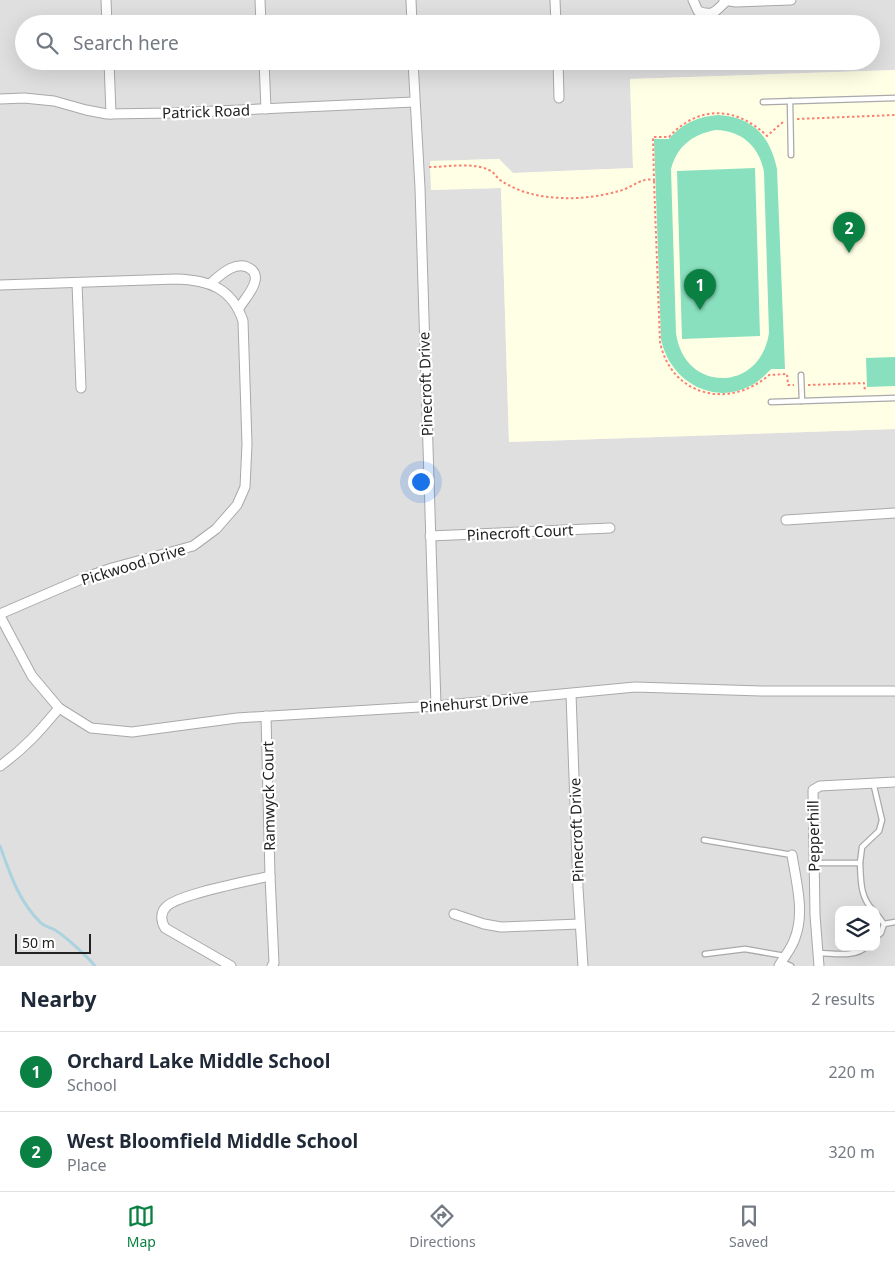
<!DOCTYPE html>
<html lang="en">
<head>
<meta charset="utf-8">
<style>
	body { margin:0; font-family:"Noto Sans",sans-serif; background:#f2f2f3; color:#1f2937 }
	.controls { position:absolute; right:15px; bottom:15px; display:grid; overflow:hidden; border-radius:10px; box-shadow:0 5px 20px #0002 }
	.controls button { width:45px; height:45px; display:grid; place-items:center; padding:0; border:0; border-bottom:1px solid #e0e1e3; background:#fff; color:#1f2937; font:25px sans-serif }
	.scale { position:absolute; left:15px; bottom:12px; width:76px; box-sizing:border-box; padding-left:5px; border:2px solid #222; border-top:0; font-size:14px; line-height:18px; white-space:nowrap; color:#222; -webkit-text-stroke:4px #fff; paint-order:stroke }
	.you { position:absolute; left:420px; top:481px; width:18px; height:18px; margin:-12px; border:4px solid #fff; border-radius:50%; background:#1a73e8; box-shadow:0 0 0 8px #1a73e833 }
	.badge { display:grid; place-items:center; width:32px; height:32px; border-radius:50%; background:#0b8043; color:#fff; font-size:16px; font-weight:700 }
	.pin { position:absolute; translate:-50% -41px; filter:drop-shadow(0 1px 2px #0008) }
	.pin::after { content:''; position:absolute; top:26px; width:18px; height:15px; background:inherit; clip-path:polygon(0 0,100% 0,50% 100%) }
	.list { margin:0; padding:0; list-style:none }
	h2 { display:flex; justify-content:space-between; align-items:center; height:65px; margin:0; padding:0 20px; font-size:21px }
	h2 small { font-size:16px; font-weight:400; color:#747a83 }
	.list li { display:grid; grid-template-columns:32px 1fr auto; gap:15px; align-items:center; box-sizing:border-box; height:80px; padding:0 20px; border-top:1px solid #e0e1e3 }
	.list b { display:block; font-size:19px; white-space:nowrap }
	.list p { margin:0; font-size:16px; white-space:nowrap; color:#747a83 }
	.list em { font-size:16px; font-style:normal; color:#747a83 }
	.icon { flex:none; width:28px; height:28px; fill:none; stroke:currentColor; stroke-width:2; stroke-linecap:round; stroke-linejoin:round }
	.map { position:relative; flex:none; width:895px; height:966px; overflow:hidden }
	.search { position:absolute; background:#fff; box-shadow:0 5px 20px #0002; left:15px; right:15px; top:15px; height:55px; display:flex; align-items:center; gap:12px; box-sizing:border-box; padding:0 18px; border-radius:28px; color:#747a83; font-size:19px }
	.sheet { height:225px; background:#fff }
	nav { display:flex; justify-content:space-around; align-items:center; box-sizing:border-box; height:70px; border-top:1px solid #e0e1e3; background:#fff; font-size:14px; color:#747a83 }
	nav a { display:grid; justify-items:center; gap:2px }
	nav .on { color:#0b8043 }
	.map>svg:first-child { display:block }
</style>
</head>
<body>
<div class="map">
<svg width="895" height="966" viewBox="0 0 895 966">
	<rect width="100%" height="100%" fill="#f2efe9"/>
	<!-- residential -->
	<path fill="#e0dfdf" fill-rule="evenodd" d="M0,0H895V70L630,79L633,168L513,173L499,159L430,161L431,190L501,188L509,442L895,429V966H0ZM24,24H871V61H24ZM839,910H876V947H839Z"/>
	<!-- education -->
	<path fill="#ffffe5" d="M895,70V429L509,442L501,188L431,190L430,161L499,159L513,173L633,168L630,79Z"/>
	<!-- pitch -->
	<g fill="#88e0be" fill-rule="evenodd">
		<path d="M718,115C753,117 770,136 777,169L785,369H771C765,375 759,382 750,386C712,406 669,380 661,339L654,139H669C683,123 697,117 718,115ZM716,130C742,131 759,146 764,172L769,333C760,393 684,393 676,333L671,169C677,146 693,134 716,130Z"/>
		<path d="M755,168L760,336L682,339L677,171Z"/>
		<path d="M895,357V386L867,387L866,358Z"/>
	</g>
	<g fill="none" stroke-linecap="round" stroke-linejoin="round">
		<!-- stream -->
		<path stroke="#aad3df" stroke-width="3" d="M0,846C10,874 19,902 41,923C45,927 50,927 55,930C65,936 88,957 95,966"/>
		<defs>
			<g id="service">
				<path d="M790,101L791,155"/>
				<path d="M763,102L895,98"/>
				<path d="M801,375L802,401"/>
				<path d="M771,402L895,398"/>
				<path d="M704,840L792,855"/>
				<path d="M815,863H860L862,847L879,831L882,820L873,782"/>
				<path d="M860,863C861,881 860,897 873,910"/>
				<path d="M876,913L884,924L881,933L876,937"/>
				<path d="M884,924L895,922"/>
				<path d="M818,953C832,953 855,958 866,947"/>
				<path d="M705,954L745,949L785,956"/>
				<path d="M782,962L791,966"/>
			</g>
			<g id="minor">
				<path d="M106,0L107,24"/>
				<path d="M260,0L261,24"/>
				<path d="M411,0L412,24"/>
				<path d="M555,0L556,24"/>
				<path d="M693,0L698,11C713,17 716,11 726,1"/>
				<path d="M724,0L736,2L791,0"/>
				<path d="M109,61L111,114"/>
				<path d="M264,61L266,109"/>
				<path d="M413,61L420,188L436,706"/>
				<path d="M558,61L559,98"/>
				<path d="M0,99L24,98L54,101L86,110L107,114L172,113L414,102"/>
				<path d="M77,283L81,388"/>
				<path d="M211,283C221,274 238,258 252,270C255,273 256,277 255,281C253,291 244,300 239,308"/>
				<path d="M0,285L176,279C209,280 232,288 243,321L247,444L245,487L237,505L216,529L193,546L112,568L86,577L0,614"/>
				<path d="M786,520L895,513"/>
				<path d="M430,536L610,528"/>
				<path d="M0,616L32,676L59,708L91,728L132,732L237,718L436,706L635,687L761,691H895"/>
				<path d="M571,694L578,888L583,966"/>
				<path d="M266,716L270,876"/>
				<path d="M0,766C25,748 39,732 59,708"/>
				<path d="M454,914L484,924L501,927L580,924"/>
				<path d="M231,966L165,928C161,921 160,913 166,907C178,894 250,881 270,876L274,963L272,966"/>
				<path d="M779,966C784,957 792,948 795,938C805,912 796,881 792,855"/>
				<path d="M819,966L815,915L813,790L820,786L895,782"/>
			</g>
		</defs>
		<!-- service casing -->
		<use href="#service" stroke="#a9a9a9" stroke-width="7"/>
		<!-- minor casing -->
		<use href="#minor" stroke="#a9a9a9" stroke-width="11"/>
		<!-- path -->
		<g stroke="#fa8072" stroke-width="2" stroke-dasharray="2.5 2.5" stroke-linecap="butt">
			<path d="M797,119L895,115"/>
			<path d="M429,167C446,167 474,162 489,170C494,172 496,177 500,180C520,193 539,197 562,198C580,199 602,196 619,191C632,188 641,177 654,180L653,137H669C698,105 736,106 767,136L783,122"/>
			<path d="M654,181L660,342C671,396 729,410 769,375L787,374L788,385H794"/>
			<path d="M808,385L864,383L865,391"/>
		</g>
		<!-- service -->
		<use href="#service" stroke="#fff" stroke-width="4.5"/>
		<!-- minor -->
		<use href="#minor" stroke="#fff" stroke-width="9"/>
	</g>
	<g text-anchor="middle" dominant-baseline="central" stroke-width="4.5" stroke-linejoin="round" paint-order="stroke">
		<!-- street labels -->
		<g font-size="15" fill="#222" stroke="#fff">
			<text transform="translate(206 111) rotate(-2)">Patrick Road</text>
			<text transform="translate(425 384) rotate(-92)">Pinecroft Drive</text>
			<text transform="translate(520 532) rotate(-3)">Pinecroft Court</text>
			<text transform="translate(133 564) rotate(-17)">Pickwood Drive</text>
			<text transform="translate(474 702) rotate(-5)">Pinehurst Drive</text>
			<text transform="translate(268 796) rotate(-91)">Ramwyck Court</text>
			<text transform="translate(576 830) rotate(-92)">Pinecroft Drive</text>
			<text transform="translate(813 836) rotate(-91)">Pepperhill</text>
		</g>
	</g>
</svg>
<div class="controls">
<button><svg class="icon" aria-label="layers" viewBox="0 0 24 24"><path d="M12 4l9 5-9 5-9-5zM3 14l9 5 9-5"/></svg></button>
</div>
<div class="scale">50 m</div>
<div class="you"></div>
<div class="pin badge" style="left:700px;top:310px">1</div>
<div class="pin badge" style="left:849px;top:253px">2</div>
<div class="search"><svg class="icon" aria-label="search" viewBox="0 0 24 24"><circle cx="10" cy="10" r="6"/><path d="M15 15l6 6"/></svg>Search here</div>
</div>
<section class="sheet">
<h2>Nearby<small>2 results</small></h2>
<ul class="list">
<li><span class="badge">1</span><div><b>Orchard Lake Middle School</b><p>School</p></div><em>220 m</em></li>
<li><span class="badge">2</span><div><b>West Bloomfield Middle School</b><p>Place</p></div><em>320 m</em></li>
</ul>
</section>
<nav>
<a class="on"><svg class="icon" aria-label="map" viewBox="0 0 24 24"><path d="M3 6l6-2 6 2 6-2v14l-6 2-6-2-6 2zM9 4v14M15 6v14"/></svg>Map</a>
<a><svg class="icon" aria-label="directions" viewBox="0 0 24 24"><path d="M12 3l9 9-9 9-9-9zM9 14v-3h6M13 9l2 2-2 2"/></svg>Directions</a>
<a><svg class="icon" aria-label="saved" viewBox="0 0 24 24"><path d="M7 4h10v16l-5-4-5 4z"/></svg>Saved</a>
</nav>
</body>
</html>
